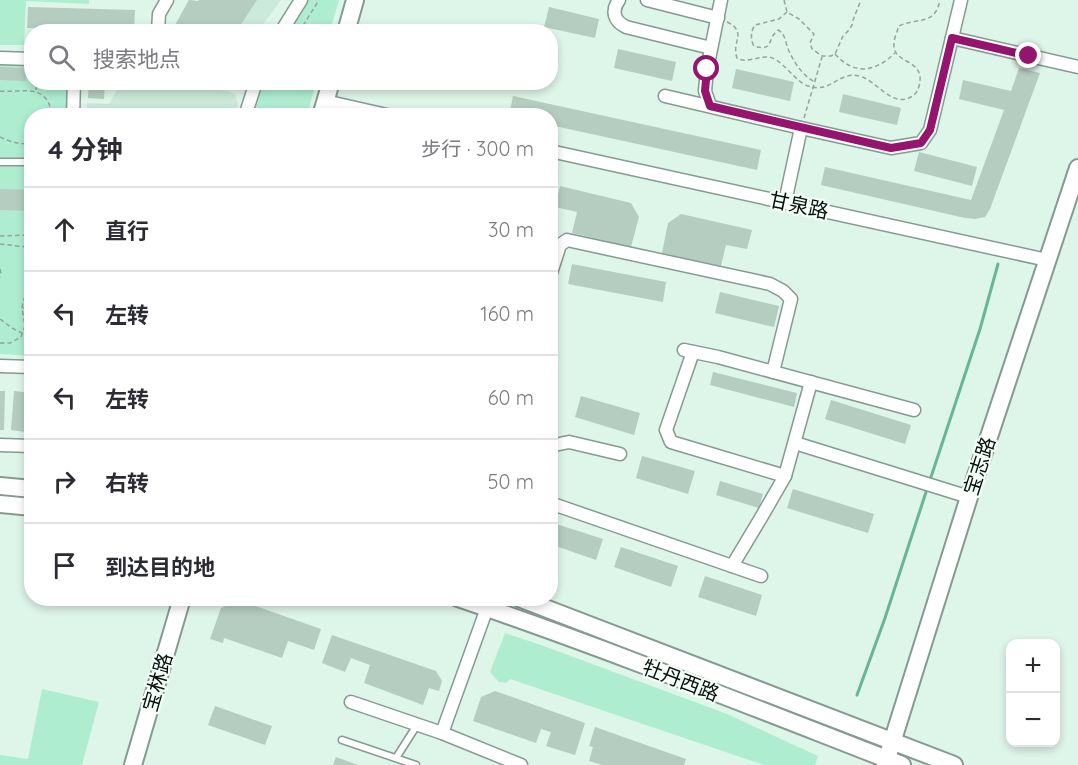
<!DOCTYPE html>
<html lang="zh">
<head>
<meta charset="utf-8">
<style>
	body { margin:0; font-family:Quicksand,"Noto Sans SC",sans-serif; background:#f7f7f7; color:#2b2b33 }
	.controls { position:absolute; right:18px; bottom:18px; display:grid; overflow:hidden; border-radius:12px; box-shadow:0 3px 9px #0003 }
	.controls button { width:54px; height:54px; display:grid; place-items:center; padding:0; border:0; border-bottom:2px solid #e1e1e2; background:#fff; color:#2b2b33; font:30px sans-serif }
	.stop { position:absolute; width:18px; height:18px; margin:-14px; border:4px solid #95146d; border-radius:50%; background:#fff }
	.stop.end { background:#95146d; border-color:#fff; box-shadow:0 2px 6px #0008 }
	.list { margin:0; padding:0; list-style:none }
	h2 { display:flex; justify-content:space-between; align-items:center; height:78px; margin:0; padding:0 24px; font-size:26px }
	h2 small { font-size:20px; font-weight:400; color:#7c7c81 }
	.list li { display:grid; grid-template-columns:39px 1fr auto; gap:18px; align-items:center; box-sizing:border-box; height:84px; padding:0 24px; border-top:2px solid #e1e1e2 }
	.list b { display:block; font-size:22px; white-space:nowrap }
	.list em { font-size:20px; font-style:normal; color:#7c7c81 }
	.icon { flex:none; width:33px; height:33px; fill:none; stroke:currentColor; stroke-width:2; stroke-linecap:round; stroke-linejoin:round }
	.map { position:relative; flex:none; width:1078px; height:765px; overflow:hidden }
	.search { position:absolute; background:#fff; box-shadow:0 3px 9px #0003; left:24px; top:24px; width:534px; height:66px; display:flex; align-items:center; gap:15px; box-sizing:border-box; padding:0 21px; border-radius:24px; color:#7c7c81; font-size:22px }
	.panel { position:absolute; background:#fff; box-shadow:0 3px 9px #0003; left:24px; top:108px; width:534px; height:498px; border-radius:24px }
	.map>svg:first-child { display:block }
</style>
</head>
<body>
<div class="map">
<svg width="1078" height="765" viewBox="0 0 1078 765">
	<rect width="100%" height="100%" fill="#def5ea"/>
	<!-- built -->
	<g fill="#cbeadb">
		<path d="M225,0H281L258,31L202,32Z"/>
		<path d="M126,82L160,83L228,91L235,94L238,104L235,115H87V103L109,104L120,85Z"/>
	</g>
	<!-- green -->
	<g fill="#afedd1">
		<path d="M0,0H89V4L26,1L24,45H0Z"/>
		<path d="M308,0H339L330,31L286,32Z"/>
		<path d="M0,64L31,65L32,82L69,83L67,115L32,116L31,356L0,354Z"/>
		<path d="M261,83H316L307,115L250,116Z"/>
		<path d="M505,633L541,645L727,714L818,756L815,765H764L510,679L506,683L499,682L490,672Z"/>
		<path d="M42,689L99,702L82,765H0V755L28,759Z"/>
	</g>
	<g fill="none" stroke-linecap="round" stroke-linejoin="round">
		<!-- stream -->
		<g stroke="#67b695" stroke-width="3">
			<path d="M929,483L980,329L998,264"/>
			<path d="M857,695L885,618L927,489"/>
		</g>
	</g>
	<!-- building -->
	<g fill="#b5ccc1">
		<path d="M189,0L198,1L199,0H257L236,32H171Z"/>
		<path d="M28,7L135,10L134,31L27,28Z"/>
		<path d="M549,7L599,19L595,38L544,27Z"/>
		<path d="M618,49L676,62L672,81L614,68Z"/>
		<path d="M0,67L27,68L26,81L0,80Z"/>
		<path d="M1019,68L1040,73L990,209L985,217L975,219L965,218L821,185L825,167L971,200L1004,110L959,99L963,80L1011,91Z"/>
		<path d="M736,69L794,82L790,101L732,88Z"/>
		<path d="M89,82H105L104,99L88,98Z"/>
		<path d="M843,94L901,108L897,125L839,112Z"/>
		<path d="M513,96L761,150L757,170L550,125V116H509Z"/>
		<path d="M919,152L977,167L972,186L914,171Z"/>
		<path d="M560,186L631,203L639,217L631,247L572,233L577,212L555,207Z"/>
		<path d="M0,189L32,190V211L0,210Z"/>
		<path d="M681,214L752,230L747,249L726,245L721,266L662,253L668,223Z"/>
		<path d="M550,222L557,223L553,241H550Z"/>
		<path d="M572,264L666,282L663,302L568,284Z"/>
		<path d="M720,292L779,306L774,327L715,313Z"/>
		<path d="M713,372L797,393L794,407L710,385Z"/>
		<path d="M0,391H5L4,430H0Z"/>
		<path d="M14,391L32,393V433L11,430Z"/>
		<path d="M581,396L640,413L634,435L575,417Z"/>
		<path d="M831,400L911,425L905,444L825,419Z"/>
		<path d="M642,456L695,471L688,494L636,478Z"/>
		<path d="M720,481L763,494L759,508L716,495Z"/>
		<path d="M793,489L874,514L868,533L787,508Z"/>
		<path d="M550,522L603,539L596,560L550,544Z"/>
		<path d="M621,547L678,566L671,587L614,567Z"/>
		<path d="M705,576L762,595L756,616L698,597Z"/>
		<path d="M238,600L321,629L314,650L288,641L282,658L224,638L223,643L210,639L221,608Z"/>
		<path d="M332,635L436,671L442,681L439,691L429,688L423,705L364,683L370,665L351,658L345,672L322,663Z"/>
		<path d="M495,691L585,723L575,755L546,746L551,732L541,729L536,743L473,721L481,697Z"/>
		<path d="M215,706L272,726L265,745L208,725Z"/>
		<path d="M595,727L686,759L684,765H602L589,761L593,747L589,746Z"/>
		<path d="M336,757L358,765H333Z"/>
	</g>
	<g fill="none" stroke-linecap="round" stroke-linejoin="round">
		<defs>
			<g id="lane">
				<path d="M0,162H32"/>
				<path d="M342,740L416,765"/>
				<path d="M396,758L417,725"/>
			</g>
			<g id="street">
				<path d="M619,0C611,11 614,21 626,27L711,48"/>
				<path d="M647,0L718,18"/>
				<path d="M158,32L159,14L167,0"/>
				<path d="M281,32L301,0"/>
				<path d="M952,38L1078,67"/>
				<path d="M0,58L32,59"/>
				<path d="M665,96L801,128L891,148L921,143L930,130L961,0"/>
				<path d="M325,101L391,116"/>
				<path d="M710,106L705,91L707,69L721,0"/>
				<path d="M73,116L74,82"/>
				<path d="M245,116L256,82"/>
				<path d="M550,151L1047,260"/>
				<path d="M785,202L801,128"/>
				<path d="M550,276L560,245L567,240L770,284L783,291L791,299L773,372"/>
				<path d="M684,350L718,357L914,410"/>
				<path d="M693,352L666,430L671,442L785,476"/>
				<path d="M0,366L32,367"/>
				<path d="M795,443L969,497"/>
				<path d="M0,445L32,446"/>
				<path d="M550,446L569,442L620,454"/>
				<path d="M550,503L761,576"/>
				<path d="M732,566L762,516L785,476L811,382"/>
				<path d="M351,702L442,733L521,765"/>
				<path d="M442,733L487,608"/>
			</g>
			<g id="secondary">
				<path d="M346,32L355,0"/>
				<path d="M321,116L331,82"/>
				<path d="M0,486L32,489"/>
				<path d="M0,504L32,507"/>
				<path d="M458,598C608,649 755,708 902,765"/>
				<path d="M519,598L954,765"/>
				<path d="M133,765L182,598"/>
				<path d="M885,765L969,497L1078,168"/>
			</g>
		</defs>
		<!-- lane casing -->
		<use href="#lane" stroke="#859a90" stroke-width="9"/>
		<!-- street casing -->
		<use href="#street" stroke="#859a90" stroke-width="15"/>
		<!-- secondary casing -->
		<use href="#secondary" stroke="#859a90" stroke-width="20"/>
		<!-- path -->
		<g stroke="#93a59c" stroke-width="1.5" stroke-dasharray="4.5 3" stroke-linecap="butt">
			<path d="M784,0L787,12L799,19L814,34L810,43L812,49L822,56H831L835,54L843,36L849,30L852,25L853,20L861,0"/>
			<path d="M787,12L779,19L755,25C751,30 750,40 754,46C775,52 766,39 778,30C786,34 785,43 789,51C795,64 803,76 815,82"/>
			<path d="M727,22C748,32 731,42 737,58C747,64 757,56 768,57C782,58 794,81 808,86C831,94 838,71 859,76C877,80 891,108 911,97C915,95 918,91 919,86C926,60 897,64 894,48C893,40 897,32 899,26C918,17 935,26 940,0"/>
			<path d="M299,32L319,0"/>
			<path d="M835,54C855,76 875,72 895,53"/>
			<path d="M36,90L37,82"/>
			<path d="M0,91C23,93 48,82 52,116"/>
			<path d="M804,118L822,57"/>
			<path d="M0,137C11,142 19,145 32,143"/>
			<path d="M0,236L28,235"/>
			<path d="M0,244L27,247L32,253"/>
			<path d="M27,246L28,235H32"/>
			<path d="M0,269L1,274L0,277"/>
			<path d="M23,308L32,309"/>
			<path d="M0,319L12,328L22,333"/>
			<path d="M0,343H10L21,337L25,326L22,308L23,303L32,271"/>
		</g>
		<!-- lane -->
		<use href="#lane" stroke="#fff" stroke-width="6"/>
		<!-- street -->
		<use href="#street" stroke="#fff" stroke-width="12"/>
		<!-- secondary -->
		<use href="#secondary" stroke="#fff" stroke-width="16"/>
	</g>
	<g fill="none" stroke-linecap="round" stroke-linejoin="round">
		<!-- route -->
		<path stroke="#95146d" stroke-width="8" d="M707,69L705,91L710,106L891,148L921,143L930,130L952,38L1029,56"/>
	</g>
	<g text-anchor="middle" dominant-baseline="central" stroke-width="4.5" stroke-linejoin="round" paint-order="stroke">
		<!-- street labels -->
		<g font-size="20" fill="#08100c" stroke="#f5fffa">
			<text transform="translate(799 205) rotate(12)">甘泉路</text>
			<text transform="translate(979 466) rotate(-72)">宝志路</text>
			<text transform="translate(681 680) rotate(21)">牡丹西路</text>
			<text transform="translate(157 682) rotate(-74)">宝林路</text>
		</g>
	</g>
</svg>
<div class="controls">
<button>+</button>
<button>−</button>
</div>
<div class="stop" style="left:707px;top:69px"></div>
<div class="stop end" style="left:1029px;top:56px"></div>
<div class="search"><svg class="icon" aria-label="search" viewBox="0 0 24 24"><circle cx="10" cy="10" r="6"/><path d="M15 15l6 6"/></svg>搜索地点</div>
<section class="panel">
<h2>4 分钟<small>步行 · 300 m</small></h2>
<ul class="list">
<li><svg class="icon" aria-label="ahead" viewBox="0 0 24 24"><path d="M12 20V5M6 11l6-6 6 6"/></svg><div><b>直行</b></div><em>30 m</em></li>
<li><svg class="icon" aria-label="left" viewBox="0 0 24 24"><path d="M17 20v-9H6M10 6l-5 5 5 5"/></svg><div><b>左转</b></div><em>160 m</em></li>
<li><svg class="icon" aria-label="left" viewBox="0 0 24 24"><path d="M17 20v-9H6M10 6l-5 5 5 5"/></svg><div><b>左转</b></div><em>60 m</em></li>
<li><svg class="icon" aria-label="right" viewBox="0 0 24 24"><path d="M7 20v-9h11M14 6l5 5-5 5"/></svg><div><b>右转</b></div><em>50 m</em></li>
<li><svg class="icon" aria-label="arrive" viewBox="0 0 24 24"><path d="M6 21V4h12l-3 4 3 4H6"/></svg><div><b>到达目的地</b></div></li>
</ul>
</section>
</div>
</body>
</html>
